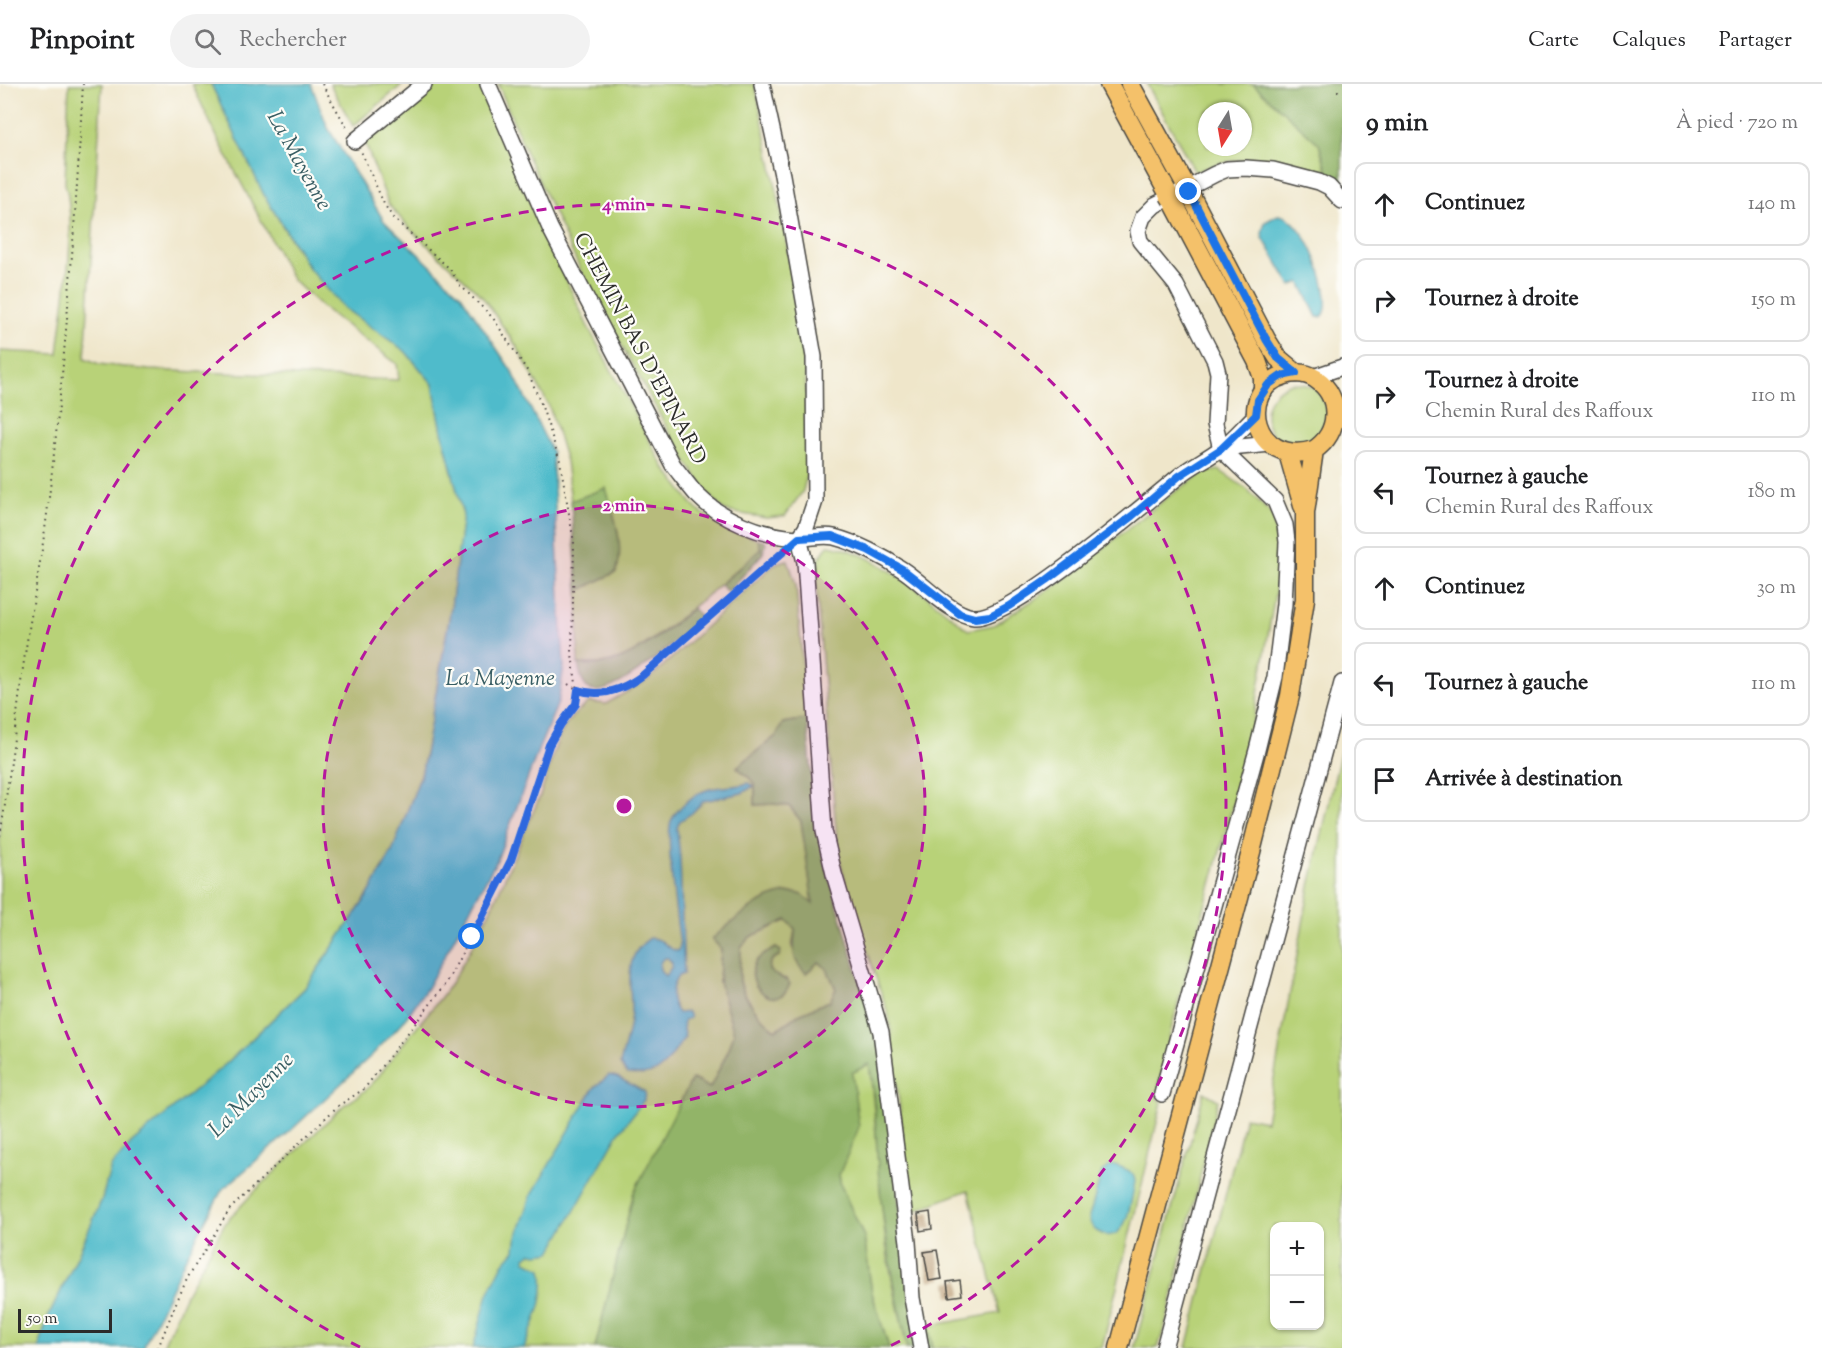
<!DOCTYPE html>
<html lang="fr">
<head>
<meta charset="utf-8">
<style>
	body { margin:0; font-family:"Sorts Mill Goudy",serif; background:#f2f2f2; color:#202124 }
	.controls { position:absolute; right:18px; bottom:18px; display:grid; overflow:hidden; border-radius:12px; box-shadow:0 2px 4px #0004 }
	.controls button { width:54px; height:54px; display:grid; place-items:center; padding:0; border:0; border-bottom:2px solid #e0e0e0; background:#fff; color:#202124; font:30px sans-serif }
	.compass { position:absolute; left:1198px; top:18px; width:54px; height:54px; border-radius:50%; background:#fff; box-shadow:0 2px 4px #0004; rotate:191deg }
	.scale { position:absolute; left:18px; bottom:15px; width:94px; box-sizing:border-box; padding-left:6px; border:3px solid #2b2b2b; border-top:0; font-size:16px; line-height:21px; white-space:nowrap; color:#2b2b2b; -webkit-text-stroke:4px #fdfcf7; paint-order:stroke }
	.stop { position:absolute; width:18px; height:18px; margin:-14px; border:4px solid #1a73e8; border-radius:50%; background:#fff }
	.stop.end { background:#1a73e8; border-color:#fff; box-shadow:0 2px 6px #0008 }
	.list { margin:0; padding:0; list-style:none }
	h2 { display:flex; justify-content:space-between; align-items:center; height:78px; margin:0; padding:0 24px; font-size:26px }
	h2 small { font-size:20px; font-weight:400; color:#757577 }
	.list li { display:grid; grid-template-columns:39px 1fr auto; gap:18px; align-items:center; box-sizing:border-box; height:84px; margin:0 12px 12px; padding:0 12px; border:2px solid #e0e0e0; border-radius:12px }
	.list b { display:block; font-size:22px; white-space:nowrap }
	.list p { margin:0; font-size:20px; white-space:nowrap; color:#757577 }
	.list em { font-size:20px; font-style:normal; color:#757577 }
	.icon { flex:none; width:33px; height:33px; fill:none; stroke:currentColor; stroke-width:2; stroke-linecap:round; stroke-linejoin:round }
	.map { position:relative; flex:none; width:1342px; height:1264px; overflow:hidden }
	header { display:flex; align-items:center; gap:36px; box-sizing:border-box; height:84px; padding:0 30px; background:#fff; border-bottom:2px solid #e0e0e0 }
	header strong { font-size:28px }
	nav { display:flex; gap:33px; margin-inline-start:auto; font-size:21px }
	.search { width:420px; height:54px; background:#f2f2f2; display:flex; align-items:center; gap:15px; box-sizing:border-box; padding:0 21px; border-radius:33px; color:#757577; font-size:22px }
	main { display:flex }
	aside { flex:1; background:#fff }
	.map>svg:first-child { display:block }
</style>
</head>
<body>
<header>
<strong>Pinpoint</strong>
<div class="search"><svg class="icon" aria-label="search" viewBox="0 0 24 24"><circle cx="10" cy="10" r="6"/><path d="M15 15l6 6"/></svg>Rechercher</div>
<nav><a>Carte</a><a>Calques</a><a>Partager</a></nav>
</header>
<main>
<div class="map">
<svg width="1342" height="1264" viewBox="0 0 1342 1264">
	<rect width="100%" height="100%" fill="#fdfcf7"/>
	<filter id="ink" filterUnits="userSpaceOnUse"><feTurbulence type="fractalNoise" baseFrequency=".0167" numOctaves="2"/><feDisplacementMap in="SourceGraphic" scale="12" xChannelSelector="R" yChannelSelector="G"/><feConvolveMatrix kernelMatrix="1 2 1 2 8 2 1 2 1" color-interpolation-filters="sRGB"/></filter>
	<filter id="wash" filterUnits="userSpaceOnUse"><feTurbulence type="fractalNoise" baseFrequency=".008" numOctaves="4" result="noise"/><feDisplacementMap in="SourceGraphic" scale="24" xChannelSelector="R" yChannelSelector="G"/><feGaussianBlur stdDeviation="1.35" result="paint"/><feColorMatrix in="noise" values="0 0 0 0 0 0 0 0 0 0 0 0 0 0 0 0 0 1.4 0 .05"/><feComposite in="paint" operator="in"/></filter>
	<g filter="url(#wash)">
		<rect width="100%" height="100%" fill="#efe6ca"/>
		<!-- green -->
		<g fill="#b8d278" stroke="#727e52" stroke-width="1.5" fill-rule="evenodd">
			<path d="M69,0H102L85,274L99,280L149,286L399,296L397,280L322,223L292,195L218,55L192,0H211L264,111L295,163L344,224L405,267L433,300L442,347L463,431L451,524L422,688L392,768L368,811L305,904L227,979L132,1059L111,1082L102,1115L78,1171L47,1236L39,1264H0V267L58,270C63,222 78,143 65,99Z"/>
			<path d="M330,0H403L353,42Z"/>
			<path d="M439,0H479L533,124L587,241L664,383L696,425L720,441L758,455L761,465C728,493 696,522 662,548C648,558 635,570 619,576C606,581 592,580 578,580V507L616,488L606,404L571,417L566,377L549,322L517,263L482,212L411,146L389,121L365,59Z"/>
			<path d="M498,0H755L784,142L804,274L810,377L803,407L785,432L766,434L725,427L706,407L678,364L581,187L527,71Z"/>
			<path d="M1147,0H1342L1320,64L1331,98C1288,71 1241,68 1195,88ZM1207,27H1243V63H1207Z"/>
			<path d="M1292,299C1316,299 1320,308 1329,328L1316,357C1310,359 1300,363 1294,362C1257,354 1257,310 1292,299Z"/>
			<path d="M1219,386L1248,406L1274,433L1279,487L1249,662L1172,942L1156,1013L1162,1018L1102,1264H933L928,1242L1000,1229L968,1106L912,1128L889,933L851,817L838,770L816,500L819,475L828,461C873,466 934,517 968,546L994,541L1057,501L1168,413L1203,389Z"/>
			<path d="M788,476L796,501L807,635L783,639L776,652L737,683L755,699V721L774,720L790,722L801,737L814,821L721,865L719,898L735,949L729,965L710,1004L693,995L634,1108L595,1264H162L186,1210L225,1139L253,1109L344,1021C377,1003 383,983 406,956C421,936 438,920 451,899C487,842 511,778 538,717C550,690 552,656 572,633C577,627 584,623 589,618L606,620L649,595L768,486L779,478Z"/>
			<path d="M1342,662V1264H1187L1245,1033L1266,1037L1310,802ZM1274,1142H1320V1242H1274Z"/>
			<path d="M788,836L795,845L792,863L806,889L819,878L827,885L836,905L830,917L799,930L776,946C762,937 743,913 740,897C738,886 741,873 741,863L750,853ZM776,864L779,872C772,875 769,878 769,886L773,892L787,895L756,902V877Z"/>
			<path d="M869,980C877,1039 878,1100 886,1159C890,1194 900,1229 907,1264H889L872,1209L864,1153L841,1102L839,1091L846,1072L854,1010L852,988Z"/>
			<path d="M1204,1008L1218,1016L1168,1231L1158,1264H1134Z"/>
		</g>
		<!-- forest -->
		<g fill="#92b468" stroke="#5e704a" stroke-width="1.5" fill-rule="evenodd">
			<path d="M1253,0H1342V111L1331,98L1319,60Z"/>
			<path d="M606,404C613,429 626,462 616,488L578,507L571,417Z"/>
			<path d="M758,455L764,456L766,460L763,469L728,508L720,501L761,465Z"/>
			<path d="M693,524L701,535C683,550 611,619 589,605C581,600 580,588 578,580C586,580 594,581 602,580C633,576 669,544 693,524Z"/>
			<path d="M807,635L813,707L824,775L882,972L909,1206H921L933,1264H907C896,1208 884,1152 879,1095C875,1057 877,1017 869,980L852,989L859,1043L839,1091L841,1102L864,1153L872,1209L889,1264H595L634,1108L692,995L710,1004L729,965L734,949L719,898L721,865L712,855C732,838 774,799 803,811C806,813 810,818 813,820L801,737L789,722L774,720L755,721V699L737,683L776,652L783,639ZM787,836L795,845C794,864 790,876 806,889L819,878L827,885L836,905L830,917L799,930L776,946C762,937 743,913 740,897C739,886 741,874 741,863L750,853Z"/>
			<path d="M776,864L781,867L779,872C771,875 769,878 769,886C775,894 785,892 790,900C778,932 741,900 756,877C760,871 769,868 776,864Z"/>
		</g>
		<!-- water -->
		<g fill="#4fbbcb" stroke="#3d737b" stroke-width="1.5" fill-rule="evenodd">
			<path d="M211,0H311L328,44L384,137L461,211L513,289L552,368L564,583L558,619L539,664L497,776L427,904L403,938L373,970L286,1051L222,1106L187,1171L143,1264H39L47,1236L78,1171L102,1115L111,1082L132,1059L227,979L305,904L368,811L392,768L422,688L451,524L463,431L442,347L433,300L405,267L344,224L309,184L264,111Z"/>
			<path d="M1278,131C1312,133 1342,239 1317,233L1300,198L1291,202L1263,154L1262,149L1265,138Z"/>
			<path d="M749,699L754,702L742,709L704,717L692,729L680,737L677,744L680,773L684,890L678,892C670,905 669,916 678,929L688,928L690,934L684,936L683,946L685,953C666,978 664,995 627,990L620,980C624,963 631,944 631,925C631,898 623,871 650,854C667,855 664,865 678,867L680,861C677,838 665,754 671,737C676,726 692,711 704,707C718,701 735,704 749,699ZM664,874H668L672,879L671,884L665,892C659,887 657,880 664,874Z"/>
			<path d="M609,991L617,993L645,1008L644,1016L618,1050L551,1168L538,1170L531,1169L525,1173L526,1177L542,1185C548,1212 534,1239 524,1264H473L488,1210L503,1180L515,1166L516,1156L531,1112L593,1005Z"/>
			<path d="M1115,1081C1125,1085 1134,1086 1135,1098C1131,1115 1128,1160 1102,1150C1094,1147 1090,1142 1089,1133L1102,1088L1109,1082Z"/>
		</g>
		<g id="blocks">
			<!-- building -->
			<g fill="#bda07a">
				<path d="M930,1128L932,1145L920,1147L918,1130Z"/>
				<path d="M937,1166L942,1195L929,1197L924,1168Z"/>
				<path d="M960,1196L962,1211L949,1213L947,1198Z"/>
			</g>
		</g>
	</g>
	<g filter="url(#ink)">
		<use href="#blocks" fill-opacity="0" stroke="#484743" stroke-width="1.5"/>
		<g fill="none" stroke-linecap="round" stroke-linejoin="round">
			<defs>
				<g id="minor">
					<path d="M488,0L550,144L673,381C681,391 688,401 696,410C721,436 762,452 798,454C809,455 822,450 834,453C857,459 884,473 903,486C923,499 951,531 974,533C1010,536 1145,420 1178,393C1191,382 1207,375 1220,365C1233,356 1244,342 1256,331"/>
					<path d="M762,0L782,91L814,273L815,417L806,444L799,454"/>
					<path d="M355,57L424,0"/>
					<path d="M1313,293L1342,283"/>
					<path d="M1221,365L1270,360"/>
					<path d="M799,454L805,478L824,747L834,790L881,948L908,1158L912,1214L921,1264"/>
					<path d="M1162,1010L1257,666L1275,593L1284,520L1287,458L1285,441L1275,417L1221,365L1215,340L1218,289L1215,277L1176,201L1140,157L1138,147L1143,133L1155,121L1215,90L1227,85L1246,84L1273,86L1319,98L1329,103L1342,117"/>
					<path d="M1164,1264L1342,599"/>
				</g>
				<g id="major">
					<path d="M1109,0L1169,111"/>
					<path d="M1130,0L1186,102"/>
					<path d="M1189,108L1266,255L1278,274L1296,289"/>
					<path d="M1172,116L1257,277L1263,294V307"/>
					<path d="M1288,369L1303,422"/>
					<path d="M1119,1264L1251,768L1290,612L1305,515V429L1314,366C1340,349 1342,313 1316,295C1307,289 1296,288 1285,291C1235,305 1253,384 1314,366"/>
				</g>
			</defs>
			<!-- minor casing -->
			<use href="#minor" stroke="#484743" stroke-width="18"/>
			<!-- major casing -->
			<use href="#major" stroke="#484743" stroke-width="21"/>
			<!-- path -->
			<g stroke="#484743" stroke-width="2" stroke-dasharray="1.5 4.5" stroke-linecap="butt">
				<path d="M322,0L347,44"/>
				<path d="M1337,7H1338L1339,8H1337Z"/>
				<path d="M568,600C594,617 619,608 643,591L786,467"/>
				<path d="M0,752C9,699 15,645 22,591C29,540 39,489 46,438C64,293 75,146 83,0"/>
				<path d="M158,1264L176,1219L188,1193L230,1125L338,1022L364,1005L446,900L511,775L549,661L561,640L576,620L578,614L572,570L574,459L560,377L540,317L528,288L493,234L460,201L450,185L439,175L393,134L384,120L361,67"/>
			</g>
			<!-- minor -->
			<use href="#minor" stroke="#fff" stroke-width="15"/>
			<!-- major -->
			<use href="#major" stroke="#f4c16a" stroke-width="18"/>
			<defs>
				<g id="major-bridge">
					<path d="M1186,102L1189,108"/>
					<path d="M1169,111L1172,116"/>
				</g>
			</defs>
			<!-- major-bridge casing -->
			<use href="#major-bridge" stroke="#484743" stroke-width="21" stroke-linecap="butt"/>
			<!-- major-bridge -->
			<use href="#major-bridge" stroke="#f4c16a" stroke-width="18"/>
		</g>
	</g>
	<g fill="none" stroke-linecap="round" stroke-linejoin="round" filter="url(#ink)">
		<!-- route -->
		<path stroke="#1a73e8" stroke-width="8" d="M472,853L511,776L549,661L561,640L576,620L578,606C601,614 624,605 643,591L799,454L832,452L868,466L902,485L960,530L975,534L990,532L1009,522L1047,496L1132,432L1179,392L1221,365L1256,331L1258,316L1268,301L1281,292L1296,289L1278,274L1266,255L1189,108"/>
	</g>
	<!-- distance rings -->
	<circle cx="624" cy="722" r="301" fill="#b5179e" fill-opacity=".12"/>
	<g fill="none" stroke="#b5179e" stroke-width="3" stroke-dasharray="10 8">
		<circle cx="624" cy="722" r="301"/>
		<path d="M360 1263A602 602 0 1 1 888 1263"/>
	</g>
	<g text-anchor="middle" dominant-baseline="central" stroke-width="4.5" stroke-linejoin="round" paint-order="stroke">
		<!-- street labels -->
		<g font-size="21" fill="#2b2b2b" stroke="#fdfcf7">
			<text transform="translate(639 265) rotate(62)">CHEMIN BAS D'EPINARD</text>
		</g>
		<!-- water labels -->
		<g font-size="22" font-style="italic" fill="#385d63" stroke="#fdfcf7">
			<text transform="translate(298 77) rotate(61)">La Mayenne</text>
			<text x="500" y="596">La Mayenne</text>
			<text transform="translate(252 1012) rotate(-45)">La Mayenne</text>
		</g>
	</g>
	<circle cx="624" cy="722" r="9" fill="#b5179e" stroke="#fdfcf7" stroke-width="3"/>
	<g font-size="18" text-anchor="middle" font-weight="bold" fill="#b5179e" stroke="#fdfcf7" stroke-width="4.5" stroke-linejoin="round" paint-order="stroke">
		<text x="624" y="126">4 min</text>
		<text x="624" y="427">2 min</text>
	</g>
</svg>
<div class="controls">
<button>+</button>
<button>−</button>
</div>
<svg class="compass" viewBox="-18 -18 36 36"><path d="M0-13l5 13h-10z" fill="#e53935"/><path d="M0 13l5-13h-10z" fill="#757577"/></svg>
<div class="scale">50 m</div>
<div class="stop" style="left:472px;top:853px"></div>
<div class="stop end" style="left:1189px;top:108px"></div>
</div>
<aside>
<h2>9 min<small>À pied · 720 m</small></h2>
<ul class="list">
<li><svg class="icon" aria-label="ahead" viewBox="0 0 24 24"><path d="M12 20V5M6 11l6-6 6 6"/></svg><div><b>Continuez</b></div><em>140 m</em></li>
<li><svg class="icon" aria-label="right" viewBox="0 0 24 24"><path d="M7 20v-9h11M14 6l5 5-5 5"/></svg><div><b>Tournez à droite</b></div><em>150 m</em></li>
<li><svg class="icon" aria-label="right" viewBox="0 0 24 24"><path d="M7 20v-9h11M14 6l5 5-5 5"/></svg><div><b>Tournez à droite</b><p>Chemin Rural des Raffoux</p></div><em>110 m</em></li>
<li><svg class="icon" aria-label="left" viewBox="0 0 24 24"><path d="M17 20v-9H6M10 6l-5 5 5 5"/></svg><div><b>Tournez à gauche</b><p>Chemin Rural des Raffoux</p></div><em>180 m</em></li>
<li><svg class="icon" aria-label="ahead" viewBox="0 0 24 24"><path d="M12 20V5M6 11l6-6 6 6"/></svg><div><b>Continuez</b></div><em>30 m</em></li>
<li><svg class="icon" aria-label="left" viewBox="0 0 24 24"><path d="M17 20v-9H6M10 6l-5 5 5 5"/></svg><div><b>Tournez à gauche</b></div><em>110 m</em></li>
<li><svg class="icon" aria-label="arrive" viewBox="0 0 24 24"><path d="M6 21V4h12l-3 4 3 4H6"/></svg><div><b>Arrivée à destination</b></div></li>
</ul>
</aside>
</main>
</body>
</html>
